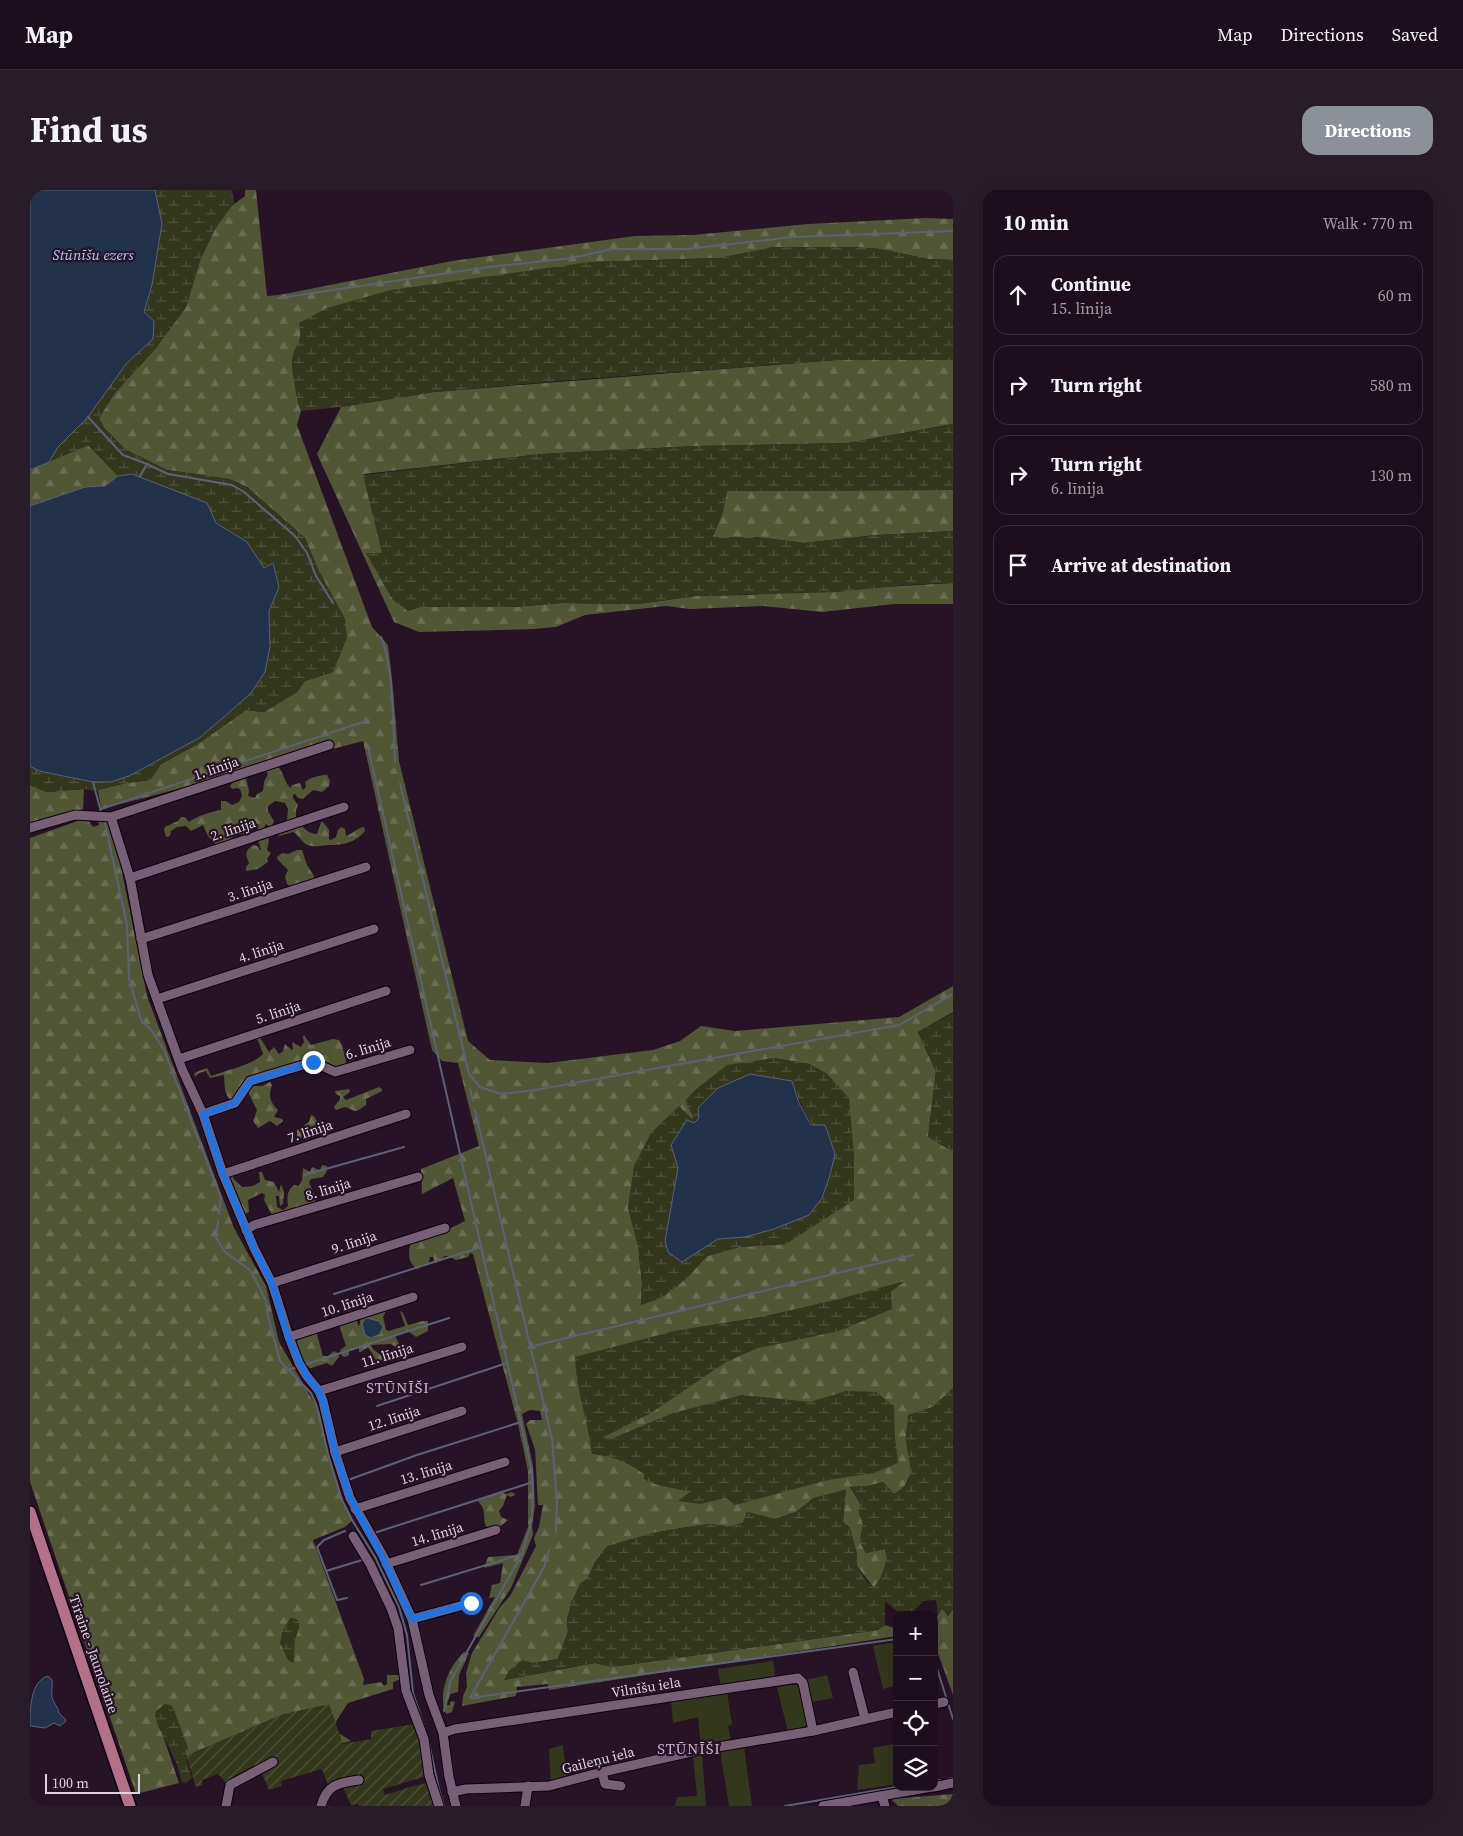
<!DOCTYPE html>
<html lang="en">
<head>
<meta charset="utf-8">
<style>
	body { margin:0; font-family:"Source Serif 4",serif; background:#291c29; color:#f1f3f6 }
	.controls { position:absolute; right:15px; bottom:15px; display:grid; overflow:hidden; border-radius:10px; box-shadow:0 5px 20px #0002 }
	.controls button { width:45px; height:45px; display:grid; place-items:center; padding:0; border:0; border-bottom:1px solid #3a2e3b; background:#1c0e1c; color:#f1f3f6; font:25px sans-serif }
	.scale { position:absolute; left:15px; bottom:12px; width:95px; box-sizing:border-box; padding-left:5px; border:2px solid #dfd2df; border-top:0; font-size:14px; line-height:18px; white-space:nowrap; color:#dfd2df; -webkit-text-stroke:4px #261326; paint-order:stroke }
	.stop { position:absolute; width:15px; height:15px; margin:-11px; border:4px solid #1a73e8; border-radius:50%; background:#fff }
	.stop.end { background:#1a73e8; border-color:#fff; box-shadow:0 1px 5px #0008 }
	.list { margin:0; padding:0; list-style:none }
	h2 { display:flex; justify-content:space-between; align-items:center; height:65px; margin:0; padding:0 20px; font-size:21px }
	h2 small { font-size:16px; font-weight:400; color:#a09ca3 }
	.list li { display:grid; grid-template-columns:32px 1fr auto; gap:15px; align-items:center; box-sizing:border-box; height:80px; margin:0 10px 10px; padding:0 10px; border:1px solid #3a2e3b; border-radius:15px }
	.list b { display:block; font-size:19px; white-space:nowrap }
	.list p { margin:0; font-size:16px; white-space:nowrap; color:#a09ca3 }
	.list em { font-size:16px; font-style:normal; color:#a09ca3 }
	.icon { flex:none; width:28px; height:28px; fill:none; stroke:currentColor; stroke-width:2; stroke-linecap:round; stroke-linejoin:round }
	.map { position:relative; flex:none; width:923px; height:1616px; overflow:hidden; border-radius:15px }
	header { display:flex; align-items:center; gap:30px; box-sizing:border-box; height:70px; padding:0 25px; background:#1c0e1c; border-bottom:1px solid #3a2e3b }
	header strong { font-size:24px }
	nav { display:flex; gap:28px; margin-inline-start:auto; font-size:18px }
	.intro { display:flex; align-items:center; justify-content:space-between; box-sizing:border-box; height:120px; padding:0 30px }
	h1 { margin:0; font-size:35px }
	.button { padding:12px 22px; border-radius:15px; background:#8c9099; color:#fff; font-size:18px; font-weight:700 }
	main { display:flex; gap:30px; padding:0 30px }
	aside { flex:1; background:#1c0e1c; border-radius:15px; box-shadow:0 5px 20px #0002 }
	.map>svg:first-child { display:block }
</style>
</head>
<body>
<header>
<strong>Map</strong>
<nav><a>Map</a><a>Directions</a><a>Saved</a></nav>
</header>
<div class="intro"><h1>Find us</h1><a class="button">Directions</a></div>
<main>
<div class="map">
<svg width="923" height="1616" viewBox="0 0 923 1616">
	<defs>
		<pattern id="forest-firs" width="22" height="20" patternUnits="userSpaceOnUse" patternTransform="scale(1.25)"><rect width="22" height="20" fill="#515635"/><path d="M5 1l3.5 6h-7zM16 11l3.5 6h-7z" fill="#6a6d52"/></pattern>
		<pattern id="wetland-marsh" width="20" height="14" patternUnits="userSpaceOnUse" patternTransform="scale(1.25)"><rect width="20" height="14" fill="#33371b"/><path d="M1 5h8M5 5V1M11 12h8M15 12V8" fill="none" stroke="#50533c"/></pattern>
		<pattern id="garden-furrows" width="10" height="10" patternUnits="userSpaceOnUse" patternTransform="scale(1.25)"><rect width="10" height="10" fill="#33371b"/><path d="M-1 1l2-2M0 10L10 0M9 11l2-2" fill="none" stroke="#50533c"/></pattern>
	</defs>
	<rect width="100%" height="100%" fill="#261326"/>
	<!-- green -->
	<g fill="#33371b">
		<path d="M867,1452V1495L853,1499L843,1456Z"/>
		<path d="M743,1471L746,1490L691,1497L688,1479Z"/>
		<path d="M797,1485L803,1508L782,1512L775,1490Z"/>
		<path d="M765,1494L771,1499L778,1532L773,1539L758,1542L747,1497Z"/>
		<path d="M697,1502L702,1535L698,1536L701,1551L671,1557L668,1527L643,1533L641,1510Z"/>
		<path d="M867,1553V1594L827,1600L829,1575L845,1573L843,1558Z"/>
		<path d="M533,1555L537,1590L521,1593L519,1559Z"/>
		<path d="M714,1557L722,1616H699L690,1561Z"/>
		<path d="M672,1564L676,1616H645L647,1607L667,1606L663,1566Z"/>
	</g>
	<!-- forest -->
	<g fill="url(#forest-firs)" fill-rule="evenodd">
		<path d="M215,0H226L237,106L249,105L422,71L605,46L663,45L778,34L896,28L923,29V70L898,69L850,59L823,57L742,58L689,68L560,72L269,133L272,143L262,170L268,213L271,221L267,235L342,437L358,455L362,489L369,571L438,851L460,870L518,873L623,860L650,851L671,836L705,841L869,827L923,796V822L888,842L906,882L898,947L923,936V1198L903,1217L893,1220L880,1269L881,1283L874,1298L864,1304L853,1292L838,1296L820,1297L831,1315L829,1322L833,1334L830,1352L836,1363L855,1359C859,1372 852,1387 844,1398L827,1376V1365L820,1338L813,1332L815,1300L784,1308L766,1322L745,1329L717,1322L713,1333L698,1337L681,1334L657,1337L623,1343L577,1357L565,1372L558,1388L550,1394L537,1429L538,1442L528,1469L503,1473L474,1490L565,1473L582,1477L848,1440L855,1435L867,1439V1446L519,1500L518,1494L487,1497L486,1506L432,1516L433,1506L437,1497L436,1483L442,1463L470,1417L480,1406L506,1356L504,1348L509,1337L513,1315H508L505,1259L496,1234L500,1230H512L510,1221L500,1220L492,1224L503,1276L505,1316L502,1334L503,1345L481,1398L449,1447L443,1446L465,1407L459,1408L462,1395L470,1393L473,1373L454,1378L458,1367L487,1365L498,1337V1281L488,1234L443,1064L440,1063L438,1067L426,1070C411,1062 417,1068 405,1073L403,1067H400L399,1073L387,1079C378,1073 378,1061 381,1052L405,1046L435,1031L423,988L392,1004L391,979L449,956L428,873L412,871L402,860L333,551L71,619L68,600L96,593L120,590L131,574L168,554L216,520L234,522L267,502L275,491L303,482L287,377L275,348L217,297L199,289L137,280L96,260L74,238L69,228L84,204L125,159L156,117L170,70L185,39L199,18L215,6ZM744,868L779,874L796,884L756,1054L709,1057L677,1066L655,1090L611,1115L612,1093L608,1056L598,1017L648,917L662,929Z"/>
		<path d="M807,170H923V234L818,253L666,256L511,264L334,284L353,364L337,363L378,421L390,417H484L531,413L608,414L666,406L716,405L923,393V414H864L792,422L733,416L660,419L636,416L555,425L526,437L504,439L389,442L364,432L287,264L311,217L404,202Z"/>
		<path d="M58,255L88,286L75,296L55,297L0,316V280Z"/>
		<path d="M923,300V341L846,345L774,353L725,347L682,348L692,325L697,301Z"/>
		<path d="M247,576C253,580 254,591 260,598L262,595L270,593L273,600L276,597L275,592C281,587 290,585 297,585L300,591L299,596L292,602L283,600L273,609L268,608L265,604L263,605V608L268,615L266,620V629L257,631L258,619L255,613L245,611L238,616V621L244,631L241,638L236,634L233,639L228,640L224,631L222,637L214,644L206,645L192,654H185L178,646L173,635L161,641L156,636L147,637L141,641L140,646L136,647L134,640L135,637L148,631L151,627H155L159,632C167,626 180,622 191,620V611H196L202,615L209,612L212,606L210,599L207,598L202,599L200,596L204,591L216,588L219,601L218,606L225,608L227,604L233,601L234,592L238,584L236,581V580Z"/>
		<path d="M0,595L17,602L54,599L53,619L0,635Z"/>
		<path d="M81,627L117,806L204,1038L236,1096L249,1152L290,1223L300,1272L313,1310L323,1330L315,1337L283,1350L334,1489L333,1495L351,1492L354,1496L357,1494V1485H371V1489L363,1492V1499L318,1513L305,1533L304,1538L310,1544L321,1551L309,1554L254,1524L156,1566L144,1519L126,1525L149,1593L106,1604L0,1292V648L56,628L63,637L69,635L68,629Z"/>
		<path d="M291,632H293L299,640V649L301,650L306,647L308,640L311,637L315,639L316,646C324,643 327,638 334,637L335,641C325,653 313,655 299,655C292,655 286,658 278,655C272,653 269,645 263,642L249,646L248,644V643L267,634C275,637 278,644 287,644Z"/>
		<path d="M238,647L239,650L237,660L241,663L237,669L238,672L228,679L216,681V677L219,673C215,664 215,661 223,655L227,656L230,660H231L228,650Z"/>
		<path d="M267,660H272L277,675L284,686L283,689L262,697L257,694L255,687L258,680L248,670L247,667L252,663L258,664Z"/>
		<path d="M274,845L281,855L303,849L309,850L312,855L317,875L304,879L291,873L235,884L202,911C193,905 195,894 194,885L180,888L176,881L169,883L165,887L164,883L177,878L181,886C196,880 223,875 233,864L227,848L229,846L239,862L244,857L249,864L253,861L255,854L262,860L263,859L262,852L271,857L274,852L273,847Z"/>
		<path d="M240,892L242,895C238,906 240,912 248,920L244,927L252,929L253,931L247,936L240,931L228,938L223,931L227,920L218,902L223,896H232Z"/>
		<path d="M349,897L352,899V901L336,909V915C323,924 327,921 315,917L306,920L304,917L310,909V906L306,904L305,901L319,899L320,902L313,907L316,910Z"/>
		<path d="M281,925L284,926L287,931L285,944L278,950L267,947V940L279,932Z"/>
		<path d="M292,975L297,976V981L293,987L281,989L279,992L286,1008L285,1013L242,1025L234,1010L235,1005L232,1003L218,1010L219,1022L214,1025L199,986L204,985L203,988L212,997L223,996L230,992L229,982H232L235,990L244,992L249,1002L251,994L254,1002L253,1014L250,1016L249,1006H246L247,1017L253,1020L258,1016C257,1007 257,1000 264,995L269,996L272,990L273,978L280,982L282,977L290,980Z"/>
		<path d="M357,1119L353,1127L356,1140L359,1141L375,1136L370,1121L373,1123L378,1135L393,1131H398V1141L386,1147L378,1141L365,1146L369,1154L367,1158L361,1154L341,1155L343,1159L352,1166V1170L348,1172L346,1170L338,1157L331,1162H329V1157L319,1160V1165L315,1167L312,1166L310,1160L316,1156L309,1135L327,1128L328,1136L330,1134V1129L333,1125Z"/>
		<path d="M286,1141L293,1166H298L304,1161L308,1163L309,1167L302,1176L297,1173L281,1178L278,1177C272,1168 266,1159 267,1148Z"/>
		<path d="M470,1302L476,1304L482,1302L485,1304V1305L481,1307L477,1305L473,1316L469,1321L471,1327L478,1330L471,1336L459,1340C450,1331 459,1323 448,1311Z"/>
		<path d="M912,1418L918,1426L923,1419V1505L904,1452V1432Z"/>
		<path d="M434,1462L439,1463L429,1485L428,1502L420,1504L417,1515H420V1512L422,1511L425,1512L422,1522L416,1524C407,1504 419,1476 434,1462Z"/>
		<path d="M923,1604V1616H868L861,1609Z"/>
	</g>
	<!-- wetland -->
	<g fill="url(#wetland-marsh)" fill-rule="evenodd">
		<path d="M125,0H202L204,13L185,39L170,70L156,117L125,159L84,204L69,228L74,238L96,260L137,280L199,289L217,297L275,348L287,377L315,429L317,448L303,482L275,491L267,502L234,522L216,520L168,554L131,574L120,590L96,593L65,601L54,599L17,602L0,595V576L9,581L63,592L99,586L169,548L194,527L240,456L239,421L249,397L243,373L234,378L217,352L186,333L177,313L102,284L88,286L58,255L19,272L28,257L58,227L96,174L123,149L114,122L122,95L132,34Z"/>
		<path d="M742,57H823L850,59L898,69L923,70V170H807L553,189L404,202L311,217L271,221C267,211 261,180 262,170C264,154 274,152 269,133L297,118L361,100L560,72L689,68Z"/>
		<path d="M923,234V300L697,301L692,325L682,347H725L774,353L846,345L923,341V393L874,395L808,402L666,406L608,414L531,413L484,417H390L378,421L363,410L336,363H352L333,285L511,264L666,256L818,253Z"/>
		<path d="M923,823V961H921L898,947L906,882L888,842Z"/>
		<path d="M744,868L779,874L796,883L819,908L824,966V1010L756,1054L709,1057L677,1066L655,1090L631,1108L611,1115L612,1093L608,1056L598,1017L604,976L621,943L649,916L662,929L664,928L655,911L665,900L697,875ZM762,891C773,924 783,937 805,964L800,985L792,1008L715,1047L688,1049L652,1071L635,1051L657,930L664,933L669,928Z"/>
		<path d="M875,1091L861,1102L862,1119L809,1141L728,1158L696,1172L621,1223L572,1248H583L643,1223L712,1205L780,1212L816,1201L846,1202L864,1216L865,1248L868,1273L844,1283L798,1290L705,1315L696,1308L670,1314L648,1311L660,1302C644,1297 629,1298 614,1289V1284C595,1271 585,1267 562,1264C558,1231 546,1200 545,1167L644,1141L735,1126L813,1108Z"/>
		<path d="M923,1198V1419L918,1426L912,1418L908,1424L906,1410L893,1411L882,1423L867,1421L855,1411V1435L848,1440L582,1477L565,1473L474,1490L479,1481L492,1470L503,1473L528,1469L538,1442L537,1429L541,1413L550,1394L558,1388L565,1372L577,1356L623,1343L657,1337L681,1334L698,1337L713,1333L717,1322L745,1329L766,1322L784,1308L816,1300L813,1332L820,1338L827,1365V1376L834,1388L844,1398C852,1387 859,1372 855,1359L836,1363L830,1352L833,1334L829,1322L831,1315L820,1297L838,1296L853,1292L864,1304C893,1287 875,1270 876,1245C876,1238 878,1232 878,1225L903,1217Z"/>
		<path d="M260,1428C275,1428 268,1441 265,1450C264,1457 264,1464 264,1471L262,1473L258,1470L250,1453L252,1442Z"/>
		<path d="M135,1514L141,1515L144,1520L158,1558L156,1568L162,1588L156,1593L152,1592L146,1572L128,1536L125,1525L126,1521Z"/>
	</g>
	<!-- garden -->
	<path fill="url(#garden-furrows)" d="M299,1514L313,1554L341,1549V1541L385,1534L391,1548L397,1586L353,1599L355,1605L383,1596L397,1593L404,1616H329L328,1614L321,1615L313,1597H299L292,1579L251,1591L252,1596L239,1600L229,1577L197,1594L188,1584L172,1590L173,1595L166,1597L156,1566L254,1524Z"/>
	<!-- water -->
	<g fill="#22324b" stroke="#5b6277">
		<path d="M0,0H125L132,34L122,95L114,122L124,131L123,149L96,174L58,227L28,257L19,272L0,280Z"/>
		<path d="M102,284L177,313L186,333L217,352L234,378L243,373L249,397L239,421L240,456L235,482L221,503L194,527L169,548L99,586L81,592H63L9,581L0,576V316L55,297L75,296L88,286Z"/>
		<path d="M720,884L762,891L769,913L781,935H795L805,964L800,985L792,1008L779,1025L744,1039L715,1047L688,1049L652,1072L638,1062L635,1051L648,978L641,955L657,930L664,933L669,928L668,918L688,898Z"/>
		<path d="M336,1128L349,1131L353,1137L350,1144L341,1148L335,1145L332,1133Z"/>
		<path d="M18,1486L22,1490C23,1496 21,1501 22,1507C23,1513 28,1516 29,1523L35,1529L36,1531L30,1536L24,1533L15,1538L0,1536C0,1520 0,1491 18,1486Z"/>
	</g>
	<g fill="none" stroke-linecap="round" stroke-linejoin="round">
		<!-- stream -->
		<g stroke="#5b6277" stroke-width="2">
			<path d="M249,108L459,77L542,68L582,59H657L763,47L923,41"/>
			<path d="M58,227L93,265L117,274L110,286"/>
			<path d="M117,274L138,284L202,295L214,302L265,346L277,363L286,386L303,413"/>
			<path d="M351,447C364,477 363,538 365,572"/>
			<path d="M338,557L502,1282L503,1297L502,1330L492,1364L420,1492L414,1521"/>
			<path d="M63,592L71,622"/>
			<path d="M370,593L439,884L450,897L471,904L505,900L869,835L923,804"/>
			<path d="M71,619L339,530"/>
			<path d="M75,633L97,735L99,788L111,830L122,841L134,860L191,1008L189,1024"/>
			<path d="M440,899L443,911"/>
			<path d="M445,920L522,1249L527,1313L526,1342"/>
			<path d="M274,985L374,957"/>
			<path d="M188,1031L186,1048L195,1062L221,1081L236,1111L238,1126L250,1171L281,1203L287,1217L298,1264L312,1310L322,1330L345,1367L369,1417L377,1445L383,1503L395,1539"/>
			<path d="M304,1104L451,1057"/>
			<path d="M499,1157L883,1065"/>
			<path d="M274,1175L419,1128"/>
			<path d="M258,1180L265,1178"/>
			<path d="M347,1216L477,1173"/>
			<path d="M318,1290L387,1265L491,1232"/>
			<path d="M315,1341L294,1350L287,1357L307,1410L317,1408"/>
			<path d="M344,1343L503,1292"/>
			<path d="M296,1381L332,1370"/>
			<path d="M391,1395L492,1364"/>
			<path d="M904,1469L923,1529"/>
			<path d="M440,1508L867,1449"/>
			<path d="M440,1508L504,1395L514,1377L519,1360"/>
			<path d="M399,1553L409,1599L414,1616"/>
			<path d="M918,1589L923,1588"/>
			<path d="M904,1591L910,1590"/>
			<path d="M755,1616L867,1597"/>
		</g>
		<defs>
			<g id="minor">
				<path d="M81,627L299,555"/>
				<path d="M0,638L45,625L81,627L100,688L118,785L152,879L173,924L193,984L224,1058L242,1093L259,1147L269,1173L276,1185L289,1201L293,1211L305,1262L320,1308L353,1366L382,1429L399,1505L413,1543L419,1587L426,1616"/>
				<path d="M100,688L314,617"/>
				<path d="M111,749L336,677"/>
				<path d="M127,809L344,739"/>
				<path d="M149,869L356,801"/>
				<path d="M173,924L205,913L220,891L283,872L305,882L380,860"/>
				<path d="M193,984L376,924"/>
				<path d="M216,1040L224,1035L388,987"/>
				<path d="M242,1093L415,1038"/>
				<path d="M259,1147L383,1107"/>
				<path d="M289,1201L432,1157"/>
				<path d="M305,1262L432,1221"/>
				<path d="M325,1319L475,1272"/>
				<path d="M323,1346L340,1374L361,1418L368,1438L376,1501L394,1549L399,1585L409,1616"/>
				<path d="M356,1374L466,1340"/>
				<path d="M382,1429L441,1413"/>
				<path d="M823,1482L835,1529"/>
				<path d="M904,1514L914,1512"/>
				<path d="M413,1543L425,1539L768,1488L773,1493L783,1541"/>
				<path d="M572,1582L575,1594L591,1596"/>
				<path d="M904,1597L923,1593"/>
				<path d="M422,1602L436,1599L519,1596L568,1583L670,1560L783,1541L867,1522"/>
				<path d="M852,1606L855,1616"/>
				<path d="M196,1616L200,1595L243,1572"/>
				<path d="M291,1616C297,1594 309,1593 329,1590"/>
				<path d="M495,1616L498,1596"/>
				<path d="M793,1616L902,1597"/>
			</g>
			<path id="major" d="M0,1322L100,1616"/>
		</defs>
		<!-- minor casing -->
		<use href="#minor" stroke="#0e010f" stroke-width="11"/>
		<!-- major casing -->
		<use href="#major" stroke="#0e010f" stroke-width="14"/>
		<!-- minor -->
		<use href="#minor" stroke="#776076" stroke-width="9"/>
		<!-- major -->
		<use href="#major" stroke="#b27089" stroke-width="11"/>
	</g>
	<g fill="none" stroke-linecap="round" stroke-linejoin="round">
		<!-- route -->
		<path stroke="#1a73e8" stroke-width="6" d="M283,872L220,891L205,913L173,924L193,984L224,1058L242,1093L258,1147L270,1173L276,1185L289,1201L293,1211L305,1262L320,1308L352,1366L382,1429L441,1413"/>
	</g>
	<g text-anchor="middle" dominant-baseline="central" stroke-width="4.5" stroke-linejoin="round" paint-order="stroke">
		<!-- street labels -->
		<g font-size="14" fill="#dfd2df" stroke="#261326">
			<text transform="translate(186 578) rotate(-19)">1. līnija</text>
			<text transform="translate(203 639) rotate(-18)">2. līnija</text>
			<text transform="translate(220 700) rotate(-18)">3. līnija</text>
			<text transform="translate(231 761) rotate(-18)">4. līnija</text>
			<text transform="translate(248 822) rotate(-18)">5. līnija</text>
			<text transform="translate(338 858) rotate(-17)">6. līnija</text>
			<text transform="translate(280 941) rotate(-18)">7. līnija</text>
			<text transform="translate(298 999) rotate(-17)">8. līnija</text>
			<text transform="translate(324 1052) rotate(-18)">9. līnija</text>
			<text transform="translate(317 1114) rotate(-18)">10. līnija</text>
			<text transform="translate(357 1165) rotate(-17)">11. līnija</text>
			<text transform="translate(364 1228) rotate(-18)">12. līnija</text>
			<text transform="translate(396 1282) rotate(-17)">13. līnija</text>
			<text transform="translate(407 1344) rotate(-17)">14. līnija</text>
			<text transform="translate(64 1464) rotate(71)">Tīraine - Jaunolaine</text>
			<text transform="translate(616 1497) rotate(-9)">Vilnīšu iela</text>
			<text transform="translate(568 1570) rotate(-14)">Gaileņu iela</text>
		</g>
		<!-- water labels -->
		<g font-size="15" font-style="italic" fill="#aac9fd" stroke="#261326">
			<text x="63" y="64">Stūnīšu ezers</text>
		</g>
		<!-- neighbourhood labels -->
		<g font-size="15" letter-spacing="1" fill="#cfb5ce" stroke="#261326">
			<text x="368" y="1197">STŪNĪŠI</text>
			<text x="659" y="1558">STŪNĪŠI</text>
		</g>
	</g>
</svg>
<div class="controls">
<button>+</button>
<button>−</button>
<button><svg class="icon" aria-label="locate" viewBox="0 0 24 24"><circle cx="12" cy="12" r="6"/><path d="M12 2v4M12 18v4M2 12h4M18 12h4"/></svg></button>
<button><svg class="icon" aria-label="layers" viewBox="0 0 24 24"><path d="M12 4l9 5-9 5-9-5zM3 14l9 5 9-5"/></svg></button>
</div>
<div class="scale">100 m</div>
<div class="stop" style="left:441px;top:1413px"></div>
<div class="stop end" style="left:283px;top:872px"></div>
</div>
<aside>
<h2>10 min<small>Walk · 770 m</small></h2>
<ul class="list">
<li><svg class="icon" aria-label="ahead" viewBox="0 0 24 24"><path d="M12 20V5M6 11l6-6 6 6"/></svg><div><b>Continue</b><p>15. līnija</p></div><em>60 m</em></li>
<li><svg class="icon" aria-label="right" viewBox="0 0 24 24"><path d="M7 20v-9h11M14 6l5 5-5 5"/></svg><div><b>Turn right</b></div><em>580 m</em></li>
<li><svg class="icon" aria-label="right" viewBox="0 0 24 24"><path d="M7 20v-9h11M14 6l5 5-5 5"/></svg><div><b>Turn right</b><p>6. līnija</p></div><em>130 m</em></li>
<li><svg class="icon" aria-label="arrive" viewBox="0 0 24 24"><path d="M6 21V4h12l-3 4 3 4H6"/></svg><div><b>Arrive at destination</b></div></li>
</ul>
</aside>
</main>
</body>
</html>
